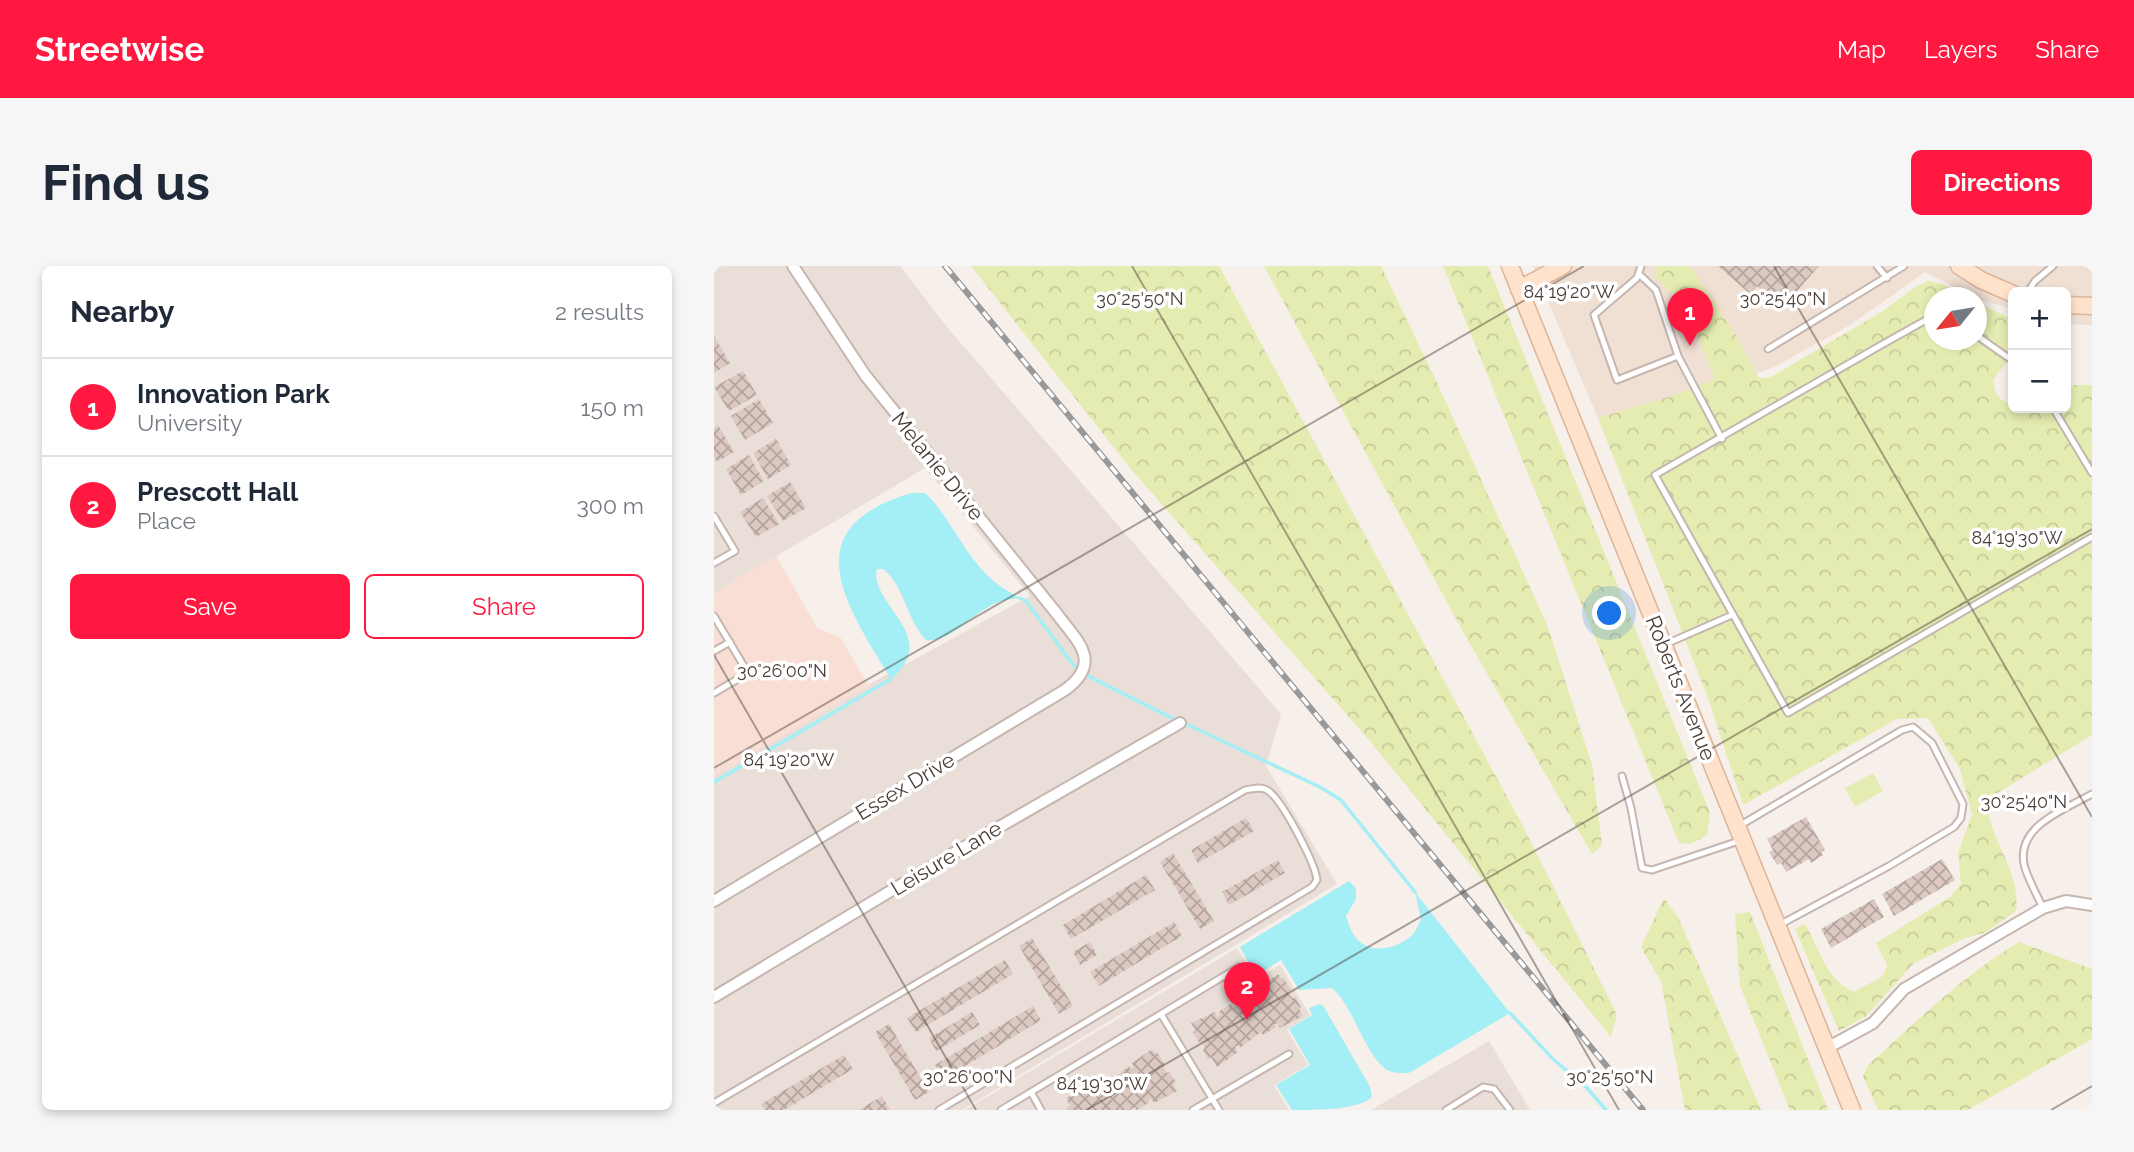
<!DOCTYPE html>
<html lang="en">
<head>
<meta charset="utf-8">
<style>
	body { margin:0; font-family:Raleway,sans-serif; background:#f6f6f7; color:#1f2937 }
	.controls { position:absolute; right:21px; top:21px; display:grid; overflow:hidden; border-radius:10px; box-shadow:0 4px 10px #0003 }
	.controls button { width:63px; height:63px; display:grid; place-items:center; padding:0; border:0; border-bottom:2px solid #e0e1e3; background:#fff; color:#1f2937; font:35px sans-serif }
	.compass { position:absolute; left:1210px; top:21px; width:63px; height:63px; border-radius:50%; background:#fff; box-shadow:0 4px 10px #0003; rotate:240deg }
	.you { position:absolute; left:896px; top:348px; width:24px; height:24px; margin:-18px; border:5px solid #fff; border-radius:50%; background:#1a73e8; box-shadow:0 0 0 10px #1a73e833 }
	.badge { display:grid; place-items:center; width:46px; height:46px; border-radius:50%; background:#ff1840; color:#fff; font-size:23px; font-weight:700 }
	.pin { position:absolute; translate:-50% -58px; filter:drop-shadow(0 2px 4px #0008) }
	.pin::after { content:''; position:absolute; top:37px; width:24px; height:21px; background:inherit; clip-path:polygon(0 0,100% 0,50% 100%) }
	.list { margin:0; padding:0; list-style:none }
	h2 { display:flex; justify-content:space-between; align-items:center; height:91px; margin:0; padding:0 28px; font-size:30px }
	h2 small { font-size:23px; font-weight:400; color:#747a83 }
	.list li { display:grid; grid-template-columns:46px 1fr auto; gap:21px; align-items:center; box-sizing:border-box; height:98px; padding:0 28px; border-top:2px solid #e0e1e3 }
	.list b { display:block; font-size:26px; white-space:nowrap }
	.list p { margin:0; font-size:23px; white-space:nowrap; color:#747a83 }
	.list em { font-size:23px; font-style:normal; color:#747a83 }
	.actions { display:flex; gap:14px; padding:21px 28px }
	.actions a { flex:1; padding:16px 0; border:2px solid #ff1840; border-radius:10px; text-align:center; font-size:24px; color:#ff1840 }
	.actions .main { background:#ff1840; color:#fff }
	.map { position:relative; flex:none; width:1378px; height:844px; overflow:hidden; border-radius:10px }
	header { display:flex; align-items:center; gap:42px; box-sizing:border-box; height:98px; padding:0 35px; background:#ff1840; color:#fff }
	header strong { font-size:33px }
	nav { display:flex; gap:38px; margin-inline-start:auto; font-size:24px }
	.intro { display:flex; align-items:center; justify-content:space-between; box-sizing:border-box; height:168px; padding:0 42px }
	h1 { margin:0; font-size:49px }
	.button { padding:18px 32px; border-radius:10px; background:#ff1840; color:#fff; font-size:24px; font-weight:700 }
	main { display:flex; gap:42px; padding:0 42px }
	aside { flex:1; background:#fff; border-radius:10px; box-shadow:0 4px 10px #0003 }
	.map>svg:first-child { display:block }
</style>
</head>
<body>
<header>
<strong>Streetwise</strong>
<nav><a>Map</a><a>Layers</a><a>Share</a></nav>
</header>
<div class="intro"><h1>Find us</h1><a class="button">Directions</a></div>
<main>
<aside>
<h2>Nearby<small>2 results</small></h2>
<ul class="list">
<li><span class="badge">1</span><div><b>Innovation Park</b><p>University</p></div><em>150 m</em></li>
<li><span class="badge">2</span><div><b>Prescott Hall</b><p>Place</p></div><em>300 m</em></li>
</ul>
<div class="actions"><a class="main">Save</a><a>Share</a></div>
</aside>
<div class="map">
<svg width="1378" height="844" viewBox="0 0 1378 844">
	<defs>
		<pattern id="forest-crowns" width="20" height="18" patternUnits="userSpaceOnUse" patternTransform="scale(1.75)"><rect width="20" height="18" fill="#e5ecb1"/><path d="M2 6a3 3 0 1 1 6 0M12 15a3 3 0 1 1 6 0" fill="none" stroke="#c6cb99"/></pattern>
		<pattern id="building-cross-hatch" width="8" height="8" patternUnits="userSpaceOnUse" patternTransform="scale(1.75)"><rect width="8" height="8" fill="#dbc9c2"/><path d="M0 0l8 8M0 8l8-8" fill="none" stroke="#b4a49e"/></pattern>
	</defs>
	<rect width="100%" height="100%" fill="#f6efea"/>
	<!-- residential -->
	<g fill="#eadfd8">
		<path d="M0,0H186L233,61L567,448L552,500L623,618L248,844H0V510L154,419L316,330L211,202L0,327Z"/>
		<path d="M523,682L542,713L566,699L596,749L573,764L594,799L560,819L575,844H251Z"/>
		<path d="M775,775L816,844H657Z"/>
	</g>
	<!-- commercial -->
	<path fill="#f8ded5" d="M62,290L104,363L126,371L154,419L0,510V327Z"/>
	<!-- education -->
	<path fill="#f0dfd3" d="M819,0H1378V59L1352,58V26H1299V43L1263,33L1211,6L1136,59L1060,101L1020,116L884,152Z"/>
	<!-- forest -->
	<g fill="url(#forest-crowns)">
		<path d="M257,0H505L811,564L903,749L897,771L655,474L416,202Z"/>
		<path d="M550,0H667L725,121L834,361L878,499L888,579L878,588L753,373Z"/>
		<path d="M729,0H774L996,547L993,569L977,578L965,577Z"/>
		<path d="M941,0H975L979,4L1020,66L1045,112H1055L1166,47L1203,20L1214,15L1228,18L1253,31L1220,32V74H1262L1263,37L1299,53V88L1279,114C1282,128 1284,136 1299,138V142H1352V124L1361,119H1378V469L1277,531C1275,536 1273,541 1274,546C1281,581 1307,609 1302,645L1272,666L1249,673L1200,697L1152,750L1125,765L1081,663L1089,658L1092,659C1104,682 1114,716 1140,726L1169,710L1173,699L1162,677L1236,631L1247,618L1244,587L1258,549L1246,503L1214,452L1183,453L1029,539L994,432L884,152L961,129L1001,113L971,39L941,11Z"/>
		<path d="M950,632L965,653L1047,844H971L947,716L927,681Z"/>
		<path d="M1036,646L1114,844H1076L1026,720L1021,648Z"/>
		<path d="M1305,676L1378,703V773L1254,844H1164L1149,810L1154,799C1203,755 1248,710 1305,676Z"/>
	</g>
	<!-- garden -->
	<path fill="#e5ecb1" d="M1159,507L1169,525L1141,541L1131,522Z"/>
	<!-- water -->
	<g fill="#a4eef5">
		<path d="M198,227H211L220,236C250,274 259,309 306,332C294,333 284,335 274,341C255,351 235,377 212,374C192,353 191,320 169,303H163C154,338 229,370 177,413C132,339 78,262 198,227Z"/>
		<path d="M635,615L642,622V633L632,650C635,660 639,672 649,678C663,688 689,680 700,667C703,663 705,657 707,653L701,626L796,747L695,807C685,807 676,808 669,801C647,780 641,743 618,722L585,724L567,694L542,710L526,681Z"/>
		<path d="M606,738L610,741L656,821L658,831C646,844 600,844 578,844L562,819L596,799L575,763L598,749L595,742Z"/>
	</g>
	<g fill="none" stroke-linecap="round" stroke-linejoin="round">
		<!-- stream -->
		<g stroke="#a4eef5" stroke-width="3.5">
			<path d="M306,332L312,335L360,400L376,411L462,454"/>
			<path d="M470,457L606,521L627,534L701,626"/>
			<path d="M0,516L177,413"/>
			<path d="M796,747L838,792L873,822L892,844"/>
		</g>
	</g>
	<!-- building -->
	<g fill="url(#building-cross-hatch)">
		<path d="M1004,0H1105L1068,42L1043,20L1036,28Z"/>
		<path d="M0,70L16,97L0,107Z"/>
		<path d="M29,105L43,129L15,145L0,121Z"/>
		<path d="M45,133L59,157L31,174L17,150Z"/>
		<path d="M4,159L20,186L3,196L0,191V162Z"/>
		<path d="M62,173L77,199L54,213L39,187Z"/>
		<path d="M35,189L50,215L27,229L12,203Z"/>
		<path d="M76,216L92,242L69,255L53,230Z"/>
		<path d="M49,232L65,258L42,271L26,246Z"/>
		<path d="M1092,551L1111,584L1107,586L1109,589L1097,597L1095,593L1072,606L1067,597L1063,599L1055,586L1059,584L1053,573Z"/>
		<path d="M532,552L540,565L484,597L477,584Z"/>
		<path d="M459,587L500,655L486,663L446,596Z"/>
		<path d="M1228,593L1241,614L1180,650L1168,628Z"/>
		<path d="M564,594L571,607L515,639L508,626Z"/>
		<path d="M432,609L441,624L357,673L349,659Z"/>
		<path d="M1160,633L1170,651L1117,682L1107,663Z"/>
		<path d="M460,656L468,670L385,720L376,706Z"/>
		<path d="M318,672L359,740L345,748L305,680Z"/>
		<path d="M376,676L383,689L366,699L359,686Z"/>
		<path d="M291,694L299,708L202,766L193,752Z"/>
		<path d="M564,708L567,712L569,711L577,724L574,726L578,732L581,731L587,741L585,743L589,750L566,762L563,757L560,759L562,761L549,769L547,766L526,782L525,779L521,781L524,786L503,801L497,791L494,793L489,784L491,782L488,776L486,778L479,766L482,765L477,757L501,746L503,751L506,749L504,746L517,738L519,742L541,725L542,728L546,726L544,722Z"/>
		<path d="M319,740L327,754L230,813L221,799Z"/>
		<path d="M258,746L266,759L222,785L215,772Z"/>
		<path d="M175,758L215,826L201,834L161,766Z"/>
		<path d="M438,783L441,787L443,786L451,799L449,801L453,807L455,806L462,816L459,818L463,825L440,837L437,832L434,834L436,836L423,844L421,841L416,844H354L353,841L356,840L352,832L375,821L378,826L381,824L379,821L392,813L394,817L415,800L417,803L420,801L418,797Z"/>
		<path d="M130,789L139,803L70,844H51L47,838Z"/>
		<path d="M168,830L176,844H145Z"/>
	</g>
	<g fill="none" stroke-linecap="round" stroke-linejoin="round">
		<defs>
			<g id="lane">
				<path d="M1163,0L1173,12"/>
				<path d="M925,8L942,24L964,90L903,114L880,49L923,12L927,0"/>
				<path d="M1314,26L1321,15L1339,0"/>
				<path d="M1220,52L1212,54L1169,78L941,209L1074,447L1378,271"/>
				<path d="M1262,69L1299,95"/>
				<path d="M1054,83L1190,0"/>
				<path d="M964,90L1008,173"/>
				<path d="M1339,142L1378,207"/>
				<path d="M0,250L21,285L0,297"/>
				<path d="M0,350L34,407L0,427"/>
				<path d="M952,378L1018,349"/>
				<path d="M0,385L16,376"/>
				<path d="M908,510L917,542L928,602L938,604L1028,574"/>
				<path d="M1025,560L1188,464L1199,461L1218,477L1249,538L1247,552L1240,561L1175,600L1067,658"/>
				<path d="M1329,642C1323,629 1315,615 1311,602C1299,561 1350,544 1378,528"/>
				<path d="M447,748L505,844"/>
				<path d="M317,826L327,844"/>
				<path d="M0,837L531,524C539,523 546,520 553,524C568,533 601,597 603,614L598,621L225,844"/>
				<path d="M287,844L525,701"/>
				<path d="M479,844L575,788"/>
				<path d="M732,844L769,821L780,823L796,844"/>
			</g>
			<g id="street">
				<path d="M0,635L351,424C389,396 364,376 343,348L151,109L79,0"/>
				<path d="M0,731L240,587L466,457"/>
				<path d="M1113,782L1159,757L1190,723L1329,642L1352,635L1378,639"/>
			</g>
			<g id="secondary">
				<path d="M796,0L1138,844"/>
				<path d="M1245,0L1267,14L1299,28"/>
				<path d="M805,23L849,0"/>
				<path d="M1352,39L1378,40"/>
			</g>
		</defs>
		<!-- lane casing -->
		<use href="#lane" stroke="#c5b6af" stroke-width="9"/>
		<!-- street casing -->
		<use href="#street" stroke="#c5b6af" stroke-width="14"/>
		<!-- secondary casing -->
		<use href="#secondary" stroke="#dbb49a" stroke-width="19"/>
		<!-- lane -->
		<use href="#lane" stroke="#fff" stroke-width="5"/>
		<!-- street -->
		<use href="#street" stroke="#fff" stroke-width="10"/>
		<!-- secondary -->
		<use href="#secondary" stroke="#ffe2cb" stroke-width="16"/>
		<defs>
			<path id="rail" d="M231,0L929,844"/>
		</defs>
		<!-- rail casing -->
		<use href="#rail" stroke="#999" stroke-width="6"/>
		<!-- rail -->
		<use href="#rail" stroke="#fff" stroke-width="3.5" stroke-dasharray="10" stroke-linecap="butt"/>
	</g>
	<!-- ticks -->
	<path fill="none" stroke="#4b3d37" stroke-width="2" stroke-opacity="0.45" d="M418,0L905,844M1060,0L1378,551M0,389L262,844M0,502L870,0M372,844L1378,263M1337,844L1378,820"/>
	<g text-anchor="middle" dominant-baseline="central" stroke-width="7" stroke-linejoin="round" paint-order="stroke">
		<!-- street labels -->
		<g font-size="21" fill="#4b3d37" stroke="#fff">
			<text transform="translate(224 200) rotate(51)">Melanie Drive</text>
			<text transform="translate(967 422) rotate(68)">Roberts Avenue</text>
			<text transform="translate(191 520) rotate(-31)">Essex Drive</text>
			<text transform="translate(232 592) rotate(-31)">Leisure Lane</text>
		</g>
	</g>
	<g font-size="18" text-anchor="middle" fill="#4b3d37" stroke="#fff" stroke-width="7" stroke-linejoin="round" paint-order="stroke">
		<text x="855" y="32">84°19'20"W</text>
		<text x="426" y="39">30°25'50"N</text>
		<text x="1069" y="39">30°25'40"N</text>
		<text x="1303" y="278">84°19'30"W</text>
		<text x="68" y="411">30°26'00"N</text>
		<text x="75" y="500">84°19'20"W</text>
		<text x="1310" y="542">30°25'40"N</text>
		<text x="254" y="817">30°26'00"N</text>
		<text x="896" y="817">30°25'50"N</text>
		<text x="388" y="824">84°19'30"W</text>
	</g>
</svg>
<div class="controls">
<button>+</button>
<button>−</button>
</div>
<svg class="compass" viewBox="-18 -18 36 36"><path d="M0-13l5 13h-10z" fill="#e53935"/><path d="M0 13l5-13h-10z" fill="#747a83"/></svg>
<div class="you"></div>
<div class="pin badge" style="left:976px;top:80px">1</div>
<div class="pin badge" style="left:533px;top:754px">2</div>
</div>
</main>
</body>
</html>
